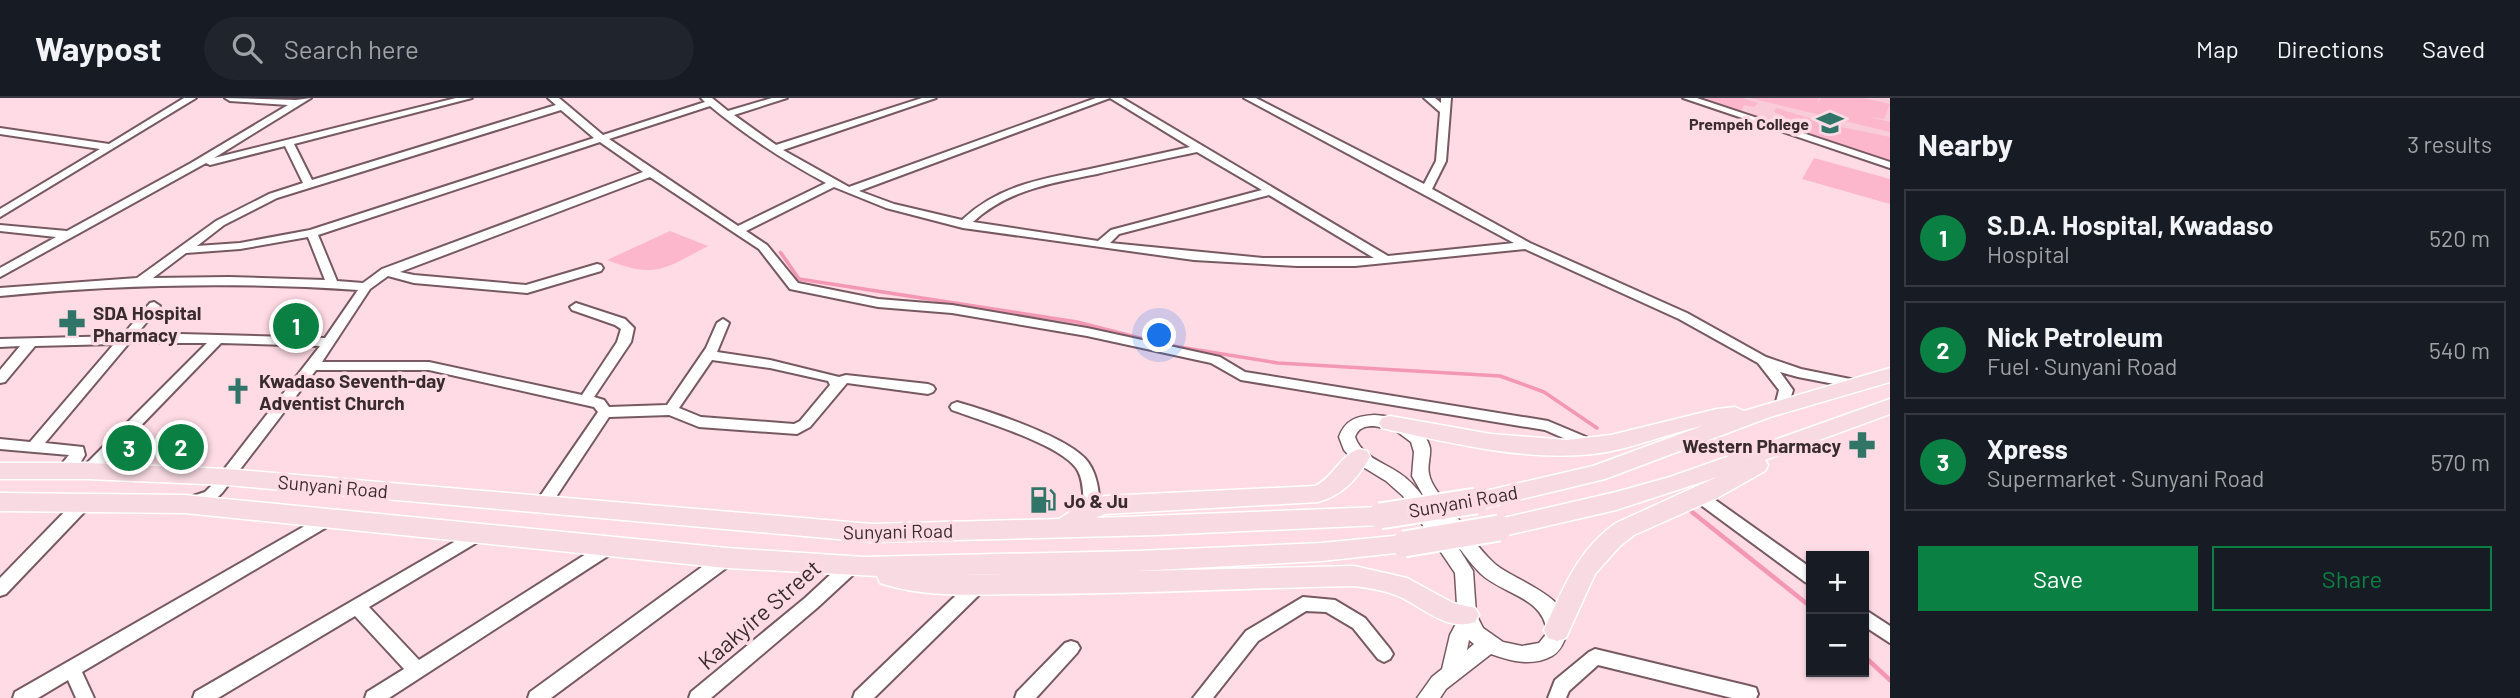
<!DOCTYPE html>
<html lang="en">
<head>
<meta charset="utf-8">
<style>
	body { margin:0; font-family:Barlow,sans-serif; background:#20242c; color:#f1f3f6 }
	.controls { position:absolute; right:21px; bottom:21px; display:grid; overflow:hidden; border-radius:0px; box-shadow:0 2px 5px #0004 }
	.controls button { width:63px; height:63px; display:grid; place-items:center; padding:0; border:0; border-bottom:2px solid #363941; background:#171b24; color:#f1f3f6; font:35px sans-serif }
	.you { position:absolute; left:1160px; top:238px; width:24px; height:24px; margin:-18px; border:5px solid #fff; border-radius:50%; background:#1a73e8; box-shadow:0 0 0 10px #1a73e833 }
	.badge { display:grid; place-items:center; width:46px; height:46px; border-radius:50%; background:#0b8043; color:#fff; font-size:23px; font-weight:700 }
	.pin { position:absolute; translate:-50% -50%; border:4px solid #fff; box-shadow:0 2px 7px #0006 }
	.list { margin:0; padding:0; list-style:none }
	h2 { display:flex; justify-content:space-between; align-items:center; height:91px; margin:0; padding:0 28px; font-size:30px }
	h2 small { font-size:23px; font-weight:400; color:#9ea1a6 }
	.list li { display:grid; grid-template-columns:46px 1fr auto; gap:21px; align-items:center; box-sizing:border-box; height:98px; margin:0 14px 14px; padding:0 14px; border:2px solid #363941; border-radius:0px }
	.list b { display:block; font-size:26px; white-space:nowrap }
	.list p { margin:0; font-size:23px; white-space:nowrap; color:#9ea1a6 }
	.list em { font-size:23px; font-style:normal; color:#9ea1a6 }
	.actions { display:flex; gap:14px; padding:21px 28px }
	.actions a { flex:1; padding:16px 0; border:2px solid #0b8043; border-radius:0px; text-align:center; font-size:24px; color:#0b8043 }
	.actions .main { background:#0b8043; color:#fff }
	.icon { flex:none; width:38px; height:38px; fill:none; stroke:currentColor; stroke-width:2; stroke-linecap:round; stroke-linejoin:round }
	.map { position:relative; flex:none; width:1890px; height:600px; overflow:hidden }
	header { display:flex; align-items:center; gap:42px; box-sizing:border-box; height:98px; padding:0 35px; background:#171b24; border-bottom:2px solid #363941 }
	header strong { font-size:33px }
	nav { display:flex; gap:38px; margin-inline-start:auto; font-size:24px }
	.search { width:490px; height:63px; background:#20242c; display:flex; align-items:center; gap:18px; box-sizing:border-box; padding:0 24px; border-radius:38px; color:#9ea1a6; font-size:26px }
	main { display:flex }
	aside { flex:1; background:#171b24 }
	.map>svg:first-child { display:block }
</style>
</head>
<body>
<header>
<strong>Waypost</strong>
<div class="search"><svg class="icon" aria-label="search" viewBox="0 0 24 24"><circle cx="10" cy="10" r="6"/><path d="M15 15l6 6"/></svg>Search here</div>
<nav><a>Map</a><a>Directions</a><a>Saved</a></nav>
</header>
<main>
<div class="map">
<svg width="1890" height="600" viewBox="0 0 1890 600">
	<rect width="100%" height="100%" fill="#ffdbe5"/>
	<!-- built -->
	<path fill="#f8ccd9" d="M1701,0H1890V64L1749,18Z"/>
	<!-- green -->
	<g fill="#fdb7cc">
		<path d="M1700,0H1742L1758,5L1754,9L1744,7L1741,13L1778,22L1782,17L1774,14L1776,10L1832,27L1890,39V64Z"/>
		<path d="M1750,0H1819L1818,6L1821,0H1864L1890,6L1884,21L1869,19L1890,24V34Z"/>
		<path d="M1814,60L1890,81V106L1802,81Z"/>
		<path d="M670,133L708,148C664,171 656,181 607,162Z"/>
	</g>
	<g fill="none" stroke-linecap="round" stroke-linejoin="round">
		<!-- stream-far2 -->
		<path stroke="#f497b5" stroke-width="2.5" d="M780,154L782,157"/>
		<!-- stream-far1 -->
		<path stroke="#f497b5" stroke-width="3.5" d="M781,155L799,181L1077,224L1167,247L1278,265L1500,278L1544,294L1597,330"/>
		<!-- stream -->
		<g stroke="#f497b5" stroke-width="4.5">
			<path d="M1692,414L1811,509"/>
			<path d="M1864,558L1890,582"/>
		</g>
		<defs>
			<g id="minor">
				<path d="M184,0H196L0,119V111L100,51L0,36V30L109,46Z"/>
				<path d="M225,0L296,2L311,0L214,60L456,0H472L294,46L312,82L556,7L548,0H559L603,37L705,4L701,0H712L728,13L772,0H787L734,17L776,47L922,0H936L783,52L849,89L1096,0H1110L859,93L894,106L962,122C999,87 1042,81 1090,71C1123,64 1157,56 1190,49L1110,0H1122L1388,158L1514,145L1244,0H1256L1424,86L1436,63L1440,14L1424,0H1435L1441,5V0H1451L1446,63L1432,91L1530,145L1687,215L1766,259L1801,271L1860,283L1862,286L1855,290L1798,279L1780,274L1793,292L1787,311H1777L1775,308L1779,292L1758,265L1679,221L1525,151L1355,168H1297L1194,162L963,130L886,110L834,89L746,133L767,147L798,185L878,201L952,207L1087,230L1220,259L1245,274L1548,323L1598,344L1600,348L1598,352L1593,353L1545,332L1241,282L1211,265L1087,238L952,215L878,209L790,191L759,151L650,79L400,174L414,177L526,187L597,166L601,167L603,170L601,173L527,195L414,185L388,178L370,191L322,264H429L582,297L617,244L621,231L615,227L572,212L570,209L576,205L625,221L634,230L631,244L594,299L604,302L609,309L667,307L706,250L717,225L723,221L729,225L717,254L770,262L839,279L846,277L928,286L933,288L935,291L933,294L928,296L847,285L810,329L797,336L699,329L669,317L609,319L548,411H536L534,407L598,314L594,309L429,272H316L222,395C214,404 197,412 184,409L182,405L184,401L205,394L212,387L320,248L221,245L93,377H83L80,373L83,369L207,245H129L45,345L83,349L85,357C79,367 71,380 59,377L56,373L69,357L0,351V341L30,344L114,246L35,248L5,284L0,285V272L20,248L0,249V241L122,238L150,205L154,204L160,208L136,237L180,236L325,240L358,192C238,184 119,186 0,198V190L137,180L216,123L269,96L303,85L285,48L210,67L206,65L0,179V170L56,139L0,133V127L67,133L191,65L288,7L230,3ZM710,8C745,37 785,63 826,85L738,128L609,41ZM561,12L594,40L310,132L240,145L197,148L224,127L277,100ZM600,44L643,74L382,171L363,185L337,183L318,137ZM1197,54L1262,92L1111,132L1098,143L973,124C1007,92 1052,85 1097,76C1130,68 1164,61 1197,54ZM1269,97L1374,160H1263L1110,145L1119,136ZM308,139L325,182L229,179L153,180L186,155L240,151ZM712,262L770,270L828,283L830,287L800,323L794,326L701,319L679,310Z"/>
				<path d="M1683,0H1697L1890,64V70Z"/>
				<path d="M957,304C988,313 1070,339 1088,364C1098,378 1099,395 1100,411L1098,415H1086L1084,411C1083,399 1084,384 1078,373C1065,347 981,323 952,312L950,309L952,306Z"/>
				<path d="M1699,392L1704,394L1811,470V486L1805,484L1694,402L1691,398L1694,394Z"/>
				<path d="M84,398L90,400L92,404L90,408L6,496L0,498V480L78,400Z"/>
				<path d="M331,413L337,415L339,419L337,423L82,574L94,600H76L68,582L38,600H13L15,594Z"/>
				<path d="M480,429L486,431L488,435L486,439L369,509L419,562L605,444L611,442L617,444L619,448L617,452L389,600H365L367,594L404,571L355,518L218,600H193L195,594Z"/>
				<path d="M727,454L733,455L735,460L733,465L551,600H528L530,594L721,455Z"/>
				<path d="M850,463L856,464L858,469L856,474L817,510L711,600H689L691,594L805,500L844,464Z"/>
				<path d="M979,479L985,481L987,486L985,491L874,600H853L855,594L973,481Z"/>
				<path d="M1303,499L1335,502L1365,520L1390,551L1393,556L1390,561L1384,564L1378,561L1353,530L1326,514L1306,513L1258,543L1213,600H1193L1246,533Z"/>
				<path d="M1864,511L1890,528V545L1864,528Z"/>
				<path d="M1071,543L1077,545L1080,550L1077,555L1036,600H1015L1017,594L1065,545Z"/>
				<path d="M1595,551L1749,588L1756,590L1758,596L1756,600H1732L1598,567L1569,593L1566,600H1548L1555,582L1589,554Z"/>
			</g>
			<path id="tertiary" d="M1374,317C1394,318 1425,326 1430,350C1431,359 1427,367 1429,376C1431,388 1444,402 1452,412C1465,430 1478,451 1495,466C1516,484 1581,501 1565,541C1562,548 1559,554 1552,558C1532,569 1511,563 1491,556L1446,591L1440,600H1417L1432,579L1442,571L1450,537L1458,522L1455,475L1403,398L1386,383L1355,364L1344,352L1339,339C1345,322 1357,318 1374,317ZM1374,328L1395,332L1411,344L1414,354L1412,378L1427,404C1419,393 1410,382 1399,375C1383,364 1362,359 1355,339C1358,330 1365,328 1374,328ZM1447,432C1457,447 1468,463 1481,476C1504,497 1544,499 1547,535L1539,545L1522,548L1503,544L1483,530L1476,516L1473,473ZM1469,542L1474,546L1467,552Z"/>
			<g id="primary">
				<path d="M1890,270V284L1770,319L1605,381L1476,412L1468,409L1464,403L1468,397L1593,368L1702,328C1665,336 1630,352 1593,356C1525,363 1456,346 1390,332L1382,330L1379,325L1382,320L1390,318L1491,336L1567,342L1611,337L1717,311L1735,309L1744,313Z"/>
				<path d="M1890,301V316L1765,362L1768,367L1765,373L1717,400L1634,437L1620,448L1595,476L1566,540L1557,543L1548,540L1544,532C1563,491 1578,451 1616,425L1717,379L1616,412L1499,439L1491,436L1487,430L1491,424L1499,421L1616,394L1670,379Z"/>
				<path d="M1359,351L1367,353L1370,359C1357,381 1343,397 1318,404L1105,416L1096,420L1380,409L1388,412L1392,418L1388,424L1380,427L1157,437L872,444L227,387L88,381H0V365H88L227,371L872,426L1059,421L1084,405L1105,398L1315,388C1334,379 1341,356 1359,351Z"/>
				<path d="M0,395L185,397L727,450L864,459L1137,453L1322,445L1404,437L1413,439L1416,446L1413,453L1322,463L1137,473L961,477L1354,468L1407,480L1453,505L1475,510L1479,517L1475,524C1446,534 1423,509 1398,498C1384,492 1369,490 1354,488C1245,490 1137,496 1028,496C979,496 928,501 880,485L877,478L727,470L185,415L0,413Z"/>
			</g>
		</defs>
		<!-- minor casing -->
		<use href="#minor" stroke="#775962" stroke-width="4"/>
		<!-- tertiary casing -->
		<use href="#tertiary" stroke="#775962" stroke-width="3"/>
		<!-- primary casing -->
		<use href="#primary" stroke="#fff" stroke-width="3"/>
		<!-- minor -->
		<use href="#minor" fill="#fff" fill-rule="evenodd"/>
		<!-- tertiary -->
		<use href="#tertiary" fill="#fff" fill-rule="evenodd"/>
		<!-- primary -->
		<use href="#primary" fill="#f8dae3" fill-rule="evenodd"/>
		<defs>
			<g id="primary-bridge">
				<path d="M1380,418L1476,403"/>
				<path d="M1404,446L1499,430"/>
			</g>
		</defs>
		<!-- primary-bridge casing -->
		<use href="#primary-bridge" stroke="#fff" stroke-width="29" stroke-linecap="butt"/>
		<!-- primary-bridge -->
		<use href="#primary-bridge" stroke="#f8dae3" stroke-width="25"/>
	</g>
	<!-- icons -->
	<defs>
		<symbol id="school-bare" viewBox="-9 -9 18 18"><path d="M0-5L7-2L0 1L-7-2ZM-4 1L0 2.5L4 1V4Q0 6-4 4Z" fill="#317569" stroke="#ffdbe5" stroke-width="2.5" paint-order="stroke"/></symbol>
		<symbol id="pharmacy-bare" viewBox="-9 -9 18 18"><path d="M-2-6h4v4h4v4h-4v4h-4v-4h-4v-4h4Z" fill="#317569" stroke="#ffdbe5" stroke-width="2.5" paint-order="stroke"/></symbol>
		<symbol id="church-bare" viewBox="-9 -9 18 18"><path d="M-1.2-6h2.4v3.5h3.3v2.4h-3.3V6h-2.4V-.1h-3.3v-2.4h3.3Z" fill="#317569" stroke="#ffdbe5" stroke-width="2.5" paint-order="stroke"/></symbol>
		<symbol id="fuel-bare" viewBox="-9 -9 18 18"><path d="M-5.5-6h7V0h2V4h1.3V-2.5L3-4.5l.8-.8L6-3V5H2.5V1h-1V6h-7ZM-4.2-4.7v3.2H.2V-4.7Z" fill="#317569" stroke="#ffdbe5" stroke-width="2.5" paint-order="stroke"/></symbol>
	</defs>
	<g fill-rule="evenodd">
		<use href="#school-bare" x="1811" y="6" width="38" height="38"/>
		<use href="#pharmacy-bare" x="53" y="206" width="38" height="38"/>
		<use href="#church-bare" x="219" y="274" width="38" height="38"/>
		<use href="#pharmacy-bare" x="1843" y="328" width="38" height="38"/>
		<use href="#fuel-bare" x="1024" y="383" width="38" height="38"/>
	</g>
	<g text-anchor="middle" dominant-baseline="central" stroke-width="7" stroke-linejoin="round" paint-order="stroke">
		<!-- far-poi labels -->
		<g font-size="16" font-weight="bold" fill="#392c2f" stroke="#ffdbe5" text-anchor="end">
			<text x="1809" y="25">Prempeh College</text>
		</g>
		<!-- poi labels -->
		<g font-size="19" font-weight="bold" fill="#392c2f" stroke="#ffdbe5" text-anchor="start">
			<text x="93" y="214">SDA Hospital<tspan x="93" dy="22">Pharmacy</tspan></text>
			<text x="259" y="282">Kwadaso Seventh-day<tspan x="259" dy="22">Adventist Church</tspan></text>
			<text x="1841" y="347" text-anchor="end">Western Pharmacy</text>
			<text x="1064" y="402">Jo &amp; Ju</text>
		</g>
		<!-- street labels -->
		<g font-size="19" fill="#392c2f" stroke="#ffdbe5">
			<text transform="translate(333 388) rotate(5)">Sunyani Road</text>
			<text transform="translate(1463 403) rotate(-10)">Sunyani Road</text>
			<text transform="translate(898 433) rotate(-1)">Sunyani Road</text>
		</g>
		<!-- near-street labels -->
		<g font-size="23" fill="#392c2f" stroke="#ffdbe5">
			<text transform="translate(759 516) rotate(-41)">Kaakyire Street</text>
		</g>
	</g>
</svg>
<div class="controls">
<button>+</button>
<button>−</button>
</div>
<div class="you"></div>
<div class="pin badge" style="left:296px;top:228px">1</div>
<div class="pin badge" style="left:181px;top:349px">2</div>
<div class="pin badge" style="left:129px;top:350px">3</div>
</div>
<aside>
<h2>Nearby<small>3 results</small></h2>
<ul class="list">
<li><span class="badge">1</span><div><b>S.D.A. Hospital, Kwadaso</b><p>Hospital</p></div><em>520 m</em></li>
<li><span class="badge">2</span><div><b>Nick Petroleum</b><p>Fuel · Sunyani Road</p></div><em>540 m</em></li>
<li><span class="badge">3</span><div><b>Xpress</b><p>Supermarket · Sunyani Road</p></div><em>570 m</em></li>
</ul>
<div class="actions"><a class="main">Save</a><a>Share</a></div>
</aside>
</main>
</body>
</html>
